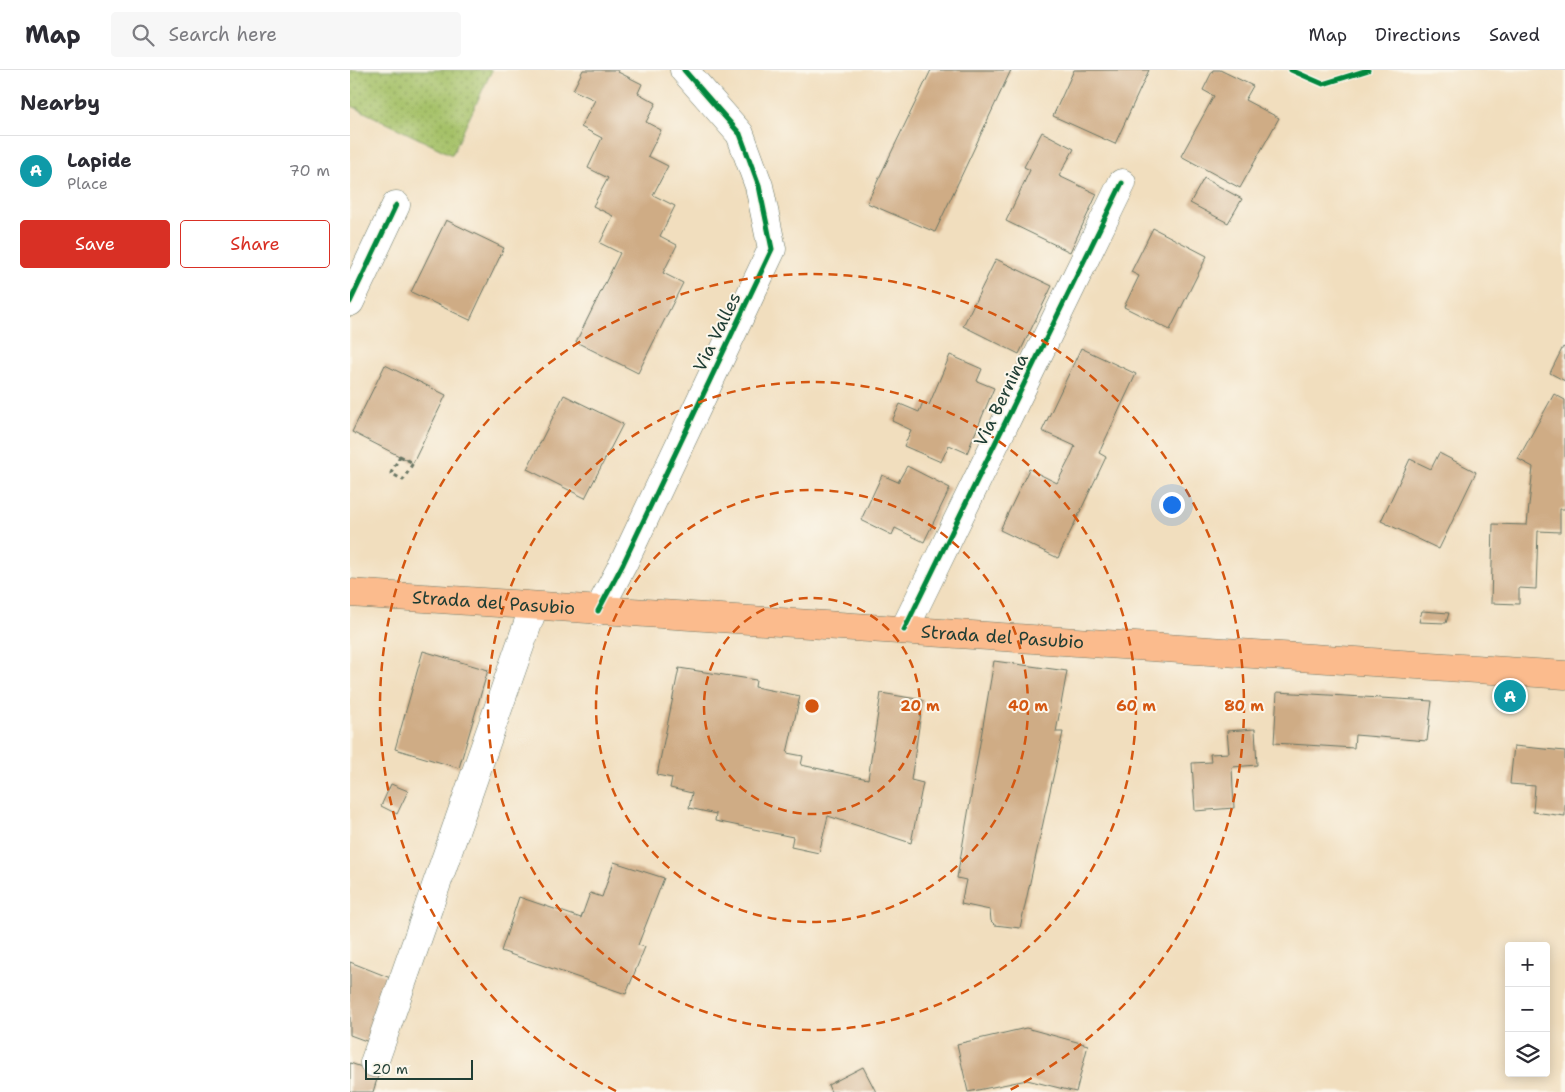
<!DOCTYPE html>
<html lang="en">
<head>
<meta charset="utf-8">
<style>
	body { margin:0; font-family:"Shantell Sans",sans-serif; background:#f7f7f7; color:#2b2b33 }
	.controls { position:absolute; right:15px; bottom:15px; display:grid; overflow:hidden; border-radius:5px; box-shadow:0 2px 12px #0003 }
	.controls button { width:45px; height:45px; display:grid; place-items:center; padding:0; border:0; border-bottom:1px solid #e1e1e2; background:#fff; color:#2b2b33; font:25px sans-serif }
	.scale { position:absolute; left:15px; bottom:12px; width:108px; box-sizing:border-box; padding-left:5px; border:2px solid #1f3d34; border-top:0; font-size:14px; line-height:18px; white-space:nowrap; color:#1f3d34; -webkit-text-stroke:4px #fbf7ec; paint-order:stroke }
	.you { position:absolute; left:821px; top:434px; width:18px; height:18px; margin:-12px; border:4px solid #fff; border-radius:50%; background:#1a73e8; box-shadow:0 0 0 8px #1a73e833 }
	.badge { display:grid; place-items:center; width:32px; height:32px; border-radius:50%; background:#d93025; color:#fff; font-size:16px; font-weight:700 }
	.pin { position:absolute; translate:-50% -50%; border:2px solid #fff; box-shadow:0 1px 5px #0006 }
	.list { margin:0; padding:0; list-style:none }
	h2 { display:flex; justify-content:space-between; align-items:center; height:65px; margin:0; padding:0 20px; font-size:21px }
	h2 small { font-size:16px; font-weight:400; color:#7c7c81 }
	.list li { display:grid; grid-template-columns:32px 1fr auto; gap:15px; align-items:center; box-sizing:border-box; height:70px; padding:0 20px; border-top:1px solid #e1e1e2 }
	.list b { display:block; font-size:19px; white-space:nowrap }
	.list p { margin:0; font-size:16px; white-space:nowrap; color:#7c7c81 }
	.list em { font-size:16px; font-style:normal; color:#7c7c81 }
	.actions { display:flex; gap:10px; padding:15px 20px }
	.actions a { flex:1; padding:11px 0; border:1px solid #d93025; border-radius:5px; text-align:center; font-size:18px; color:#d93025 }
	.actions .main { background:#d93025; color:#fff }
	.icon { flex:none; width:28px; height:28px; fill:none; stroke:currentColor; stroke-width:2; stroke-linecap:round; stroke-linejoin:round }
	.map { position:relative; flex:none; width:1215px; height:1022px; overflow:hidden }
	header { display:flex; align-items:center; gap:30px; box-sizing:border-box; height:70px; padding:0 25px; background:#fff; border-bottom:1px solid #e1e1e2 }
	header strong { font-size:24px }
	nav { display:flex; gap:28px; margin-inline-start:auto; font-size:18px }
	.search { width:350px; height:45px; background:#f7f7f7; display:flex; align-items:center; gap:12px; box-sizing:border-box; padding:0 18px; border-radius:5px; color:#7c7c81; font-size:19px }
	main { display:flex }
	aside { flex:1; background:#fff }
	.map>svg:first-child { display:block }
</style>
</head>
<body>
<header>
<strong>Map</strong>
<div class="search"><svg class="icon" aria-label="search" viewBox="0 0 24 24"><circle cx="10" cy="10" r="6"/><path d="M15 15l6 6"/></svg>Search here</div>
<nav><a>Map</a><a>Directions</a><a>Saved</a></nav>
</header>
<main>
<aside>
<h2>Nearby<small></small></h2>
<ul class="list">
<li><span class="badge" style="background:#0f9aa8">A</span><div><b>Lapide</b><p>Place</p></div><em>70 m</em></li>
</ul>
<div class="actions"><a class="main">Save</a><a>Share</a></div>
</aside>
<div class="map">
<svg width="1215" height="1022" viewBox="0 0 1215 1022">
	<defs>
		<pattern id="park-dots" width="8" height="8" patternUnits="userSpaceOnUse" patternTransform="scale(1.25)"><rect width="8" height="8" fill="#a5c168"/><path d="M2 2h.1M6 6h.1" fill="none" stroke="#869e56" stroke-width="1.8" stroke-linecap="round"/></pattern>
	</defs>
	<rect width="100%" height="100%" fill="#fbf7ec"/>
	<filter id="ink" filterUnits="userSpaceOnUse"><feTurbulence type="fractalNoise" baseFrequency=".02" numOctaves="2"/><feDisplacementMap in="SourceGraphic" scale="10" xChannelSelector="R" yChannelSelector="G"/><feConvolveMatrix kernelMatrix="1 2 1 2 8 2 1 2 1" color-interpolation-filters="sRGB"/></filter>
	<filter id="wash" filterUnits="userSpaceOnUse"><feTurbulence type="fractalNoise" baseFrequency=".0096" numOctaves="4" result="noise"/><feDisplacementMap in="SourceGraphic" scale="20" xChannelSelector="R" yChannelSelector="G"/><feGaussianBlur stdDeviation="1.12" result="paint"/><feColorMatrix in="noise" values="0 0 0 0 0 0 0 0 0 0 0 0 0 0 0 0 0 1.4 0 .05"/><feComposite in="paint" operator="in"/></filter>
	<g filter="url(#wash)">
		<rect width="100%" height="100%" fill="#f1debe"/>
		<!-- park -->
		<path fill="url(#park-dots)" stroke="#627f4e" d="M0,0H142L102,85L0,35Z"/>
		<g id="blocks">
			<!-- building -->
			<g fill="#cfac85">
				<path d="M233,0H269L268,2L292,14L288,23L306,33L296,52L311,60L298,86L318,96L303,125L325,136L310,166L327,175L313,203L333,213L288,303L226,272L270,183L250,173L263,146L243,136L258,108L238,98L252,68L231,57L245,30L223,20Z"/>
				<path d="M581,0H661L585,162L517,133Z"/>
				<path d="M724,0H799L765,74L703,46Z"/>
				<path d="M863,0H870L903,16L895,30L929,48L890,118L831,86L864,26L853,20Z"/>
				<path d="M692,62L724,79L709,106L747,124L720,182L656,151L680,100L674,97Z"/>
				<path d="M854,108L892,129L878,153L840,133Z"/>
				<path d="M96,150L154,178L120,250L61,222Z"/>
				<path d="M803,158L857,186L820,260L774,237L789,206L781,202Z"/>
				<path d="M646,189L702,216L669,284L613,256Z"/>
				<path d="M1213,277L1215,278V311L1200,303Z"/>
				<path d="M731,278L786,304L749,383L756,387L708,488L650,460L679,399L707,413L720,388L725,376L692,361Z"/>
				<path d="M600,285L632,299L627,311L644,318L617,383L599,375L591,392L554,376L561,360L542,351L550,334L569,342L573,332L579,335Z"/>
				<path d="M35,295L96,325L63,393L2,362Z"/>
				<path d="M1204,324L1215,330V439H1210V462L1188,461L1186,519L1169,518V534L1141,533L1143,454L1177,455L1183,397L1168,389Z"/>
				<path d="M214,325L273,354L235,428L177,399Z"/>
				<path d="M1089,383L1126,402L1089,479L1031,451L1060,389L1081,399Z"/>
				<path d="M557,396L600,418L574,472L545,458L542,465L511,450L532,405L548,412Z"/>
				<path d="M1072,541L1099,543L1096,553L1069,552Z"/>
				<path d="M73,581L138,600L109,698L45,679Z"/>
				<path d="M644,591L717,601L706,662H713L670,858L645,855L641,851L640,840L611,834L616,810L607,808Z"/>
				<path d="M329,598L406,610L405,617L450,626L437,683L453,686L451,695L518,709L531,623L573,630L561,710L573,713L561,773L478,746L469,783L441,777L443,767L365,751L366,744L339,738L342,723L320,718L322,708L307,705Z"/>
				<path d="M927,622L1082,631L1077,671L1005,665L1004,678L924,673Z"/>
				<path d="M905,659L907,695L882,697L884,738L845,741L842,693L861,692L860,684L879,683L877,661Z"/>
				<path d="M1164,676L1215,681V746L1183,742L1185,716L1160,714Z"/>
				<path d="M41,714L58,721L47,744L31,736Z"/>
				<path d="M264,792L314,808L288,875L295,877L276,924L151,881L169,827L231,848L240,823L252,827Z"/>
				<path d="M0,892L43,909L19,972L0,965Z"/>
				<path d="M676,958L738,975L726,1022L677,1010L618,1022L607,974Z"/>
				<path d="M0,993L29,1003L23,1022H0Z"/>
				<path d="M513,997L526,1022H481L478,1015Z"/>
			</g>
		</g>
	</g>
	<g filter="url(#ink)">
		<use href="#blocks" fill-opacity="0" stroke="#687564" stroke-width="1"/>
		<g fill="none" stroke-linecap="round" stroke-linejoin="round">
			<defs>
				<g id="minor">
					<path d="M0,232L46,135"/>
					<path d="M248,541L273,494L422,179L409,116L390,64L334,0"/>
					<path d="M554,560L772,113"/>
					<path d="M24,993L184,536"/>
				</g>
				<g id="major">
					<path id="s1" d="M0,523L1215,605"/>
				</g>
			</defs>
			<!-- minor casing -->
			<use href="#minor" stroke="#687564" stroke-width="29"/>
			<!-- major casing -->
			<use href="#major" stroke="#687564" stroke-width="29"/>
			<!-- path -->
			<path stroke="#687564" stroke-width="3" stroke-dasharray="4 4" stroke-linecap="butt" d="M50,386L63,393L53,410L41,403Z"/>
			<!-- minor -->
			<use href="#minor" stroke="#fff" stroke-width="28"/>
			<!-- major -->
			<use href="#major" stroke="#fbbb8d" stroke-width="28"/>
			<defs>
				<g id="cycleway">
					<path d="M941,0L973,14L1018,0"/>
					<path d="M0,232L46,135"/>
					<path d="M248,541L273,494L422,179L409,116L390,64L334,0"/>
					<path d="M554,560L772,113"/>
				</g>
			</defs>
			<!-- cycleway casing -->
			<use href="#cycleway" stroke="#fbf7ec" stroke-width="8"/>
			<!-- cycleway -->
			<use href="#cycleway" stroke="#00873e" stroke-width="5"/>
		</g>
	</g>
	<!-- distance rings -->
	<g fill="none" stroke="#d45610" stroke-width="2.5" stroke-dasharray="9 6">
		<circle cx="462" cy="636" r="108"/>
		<circle cx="462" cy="636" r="216"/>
		<circle cx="462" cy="636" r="324"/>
		<path d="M266 1021A432 432 0 1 1 658 1021"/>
	</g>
	<g text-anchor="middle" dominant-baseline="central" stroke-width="4" stroke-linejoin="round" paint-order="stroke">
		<!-- street labels -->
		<g font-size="18" fill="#1f3d34" stroke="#fbf7ec">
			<text transform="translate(367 262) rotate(-64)">Via Valles</text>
			<text transform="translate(651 330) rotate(-64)">Via Bernina</text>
			<text stroke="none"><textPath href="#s1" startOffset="144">Strada del Pasubio</textPath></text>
			<text stroke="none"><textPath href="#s1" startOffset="654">Strada del Pasubio</textPath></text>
		</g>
	</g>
	<circle cx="462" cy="636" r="8" fill="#d45610" stroke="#fbf7ec" stroke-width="2.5"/>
	<g font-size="15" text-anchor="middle" font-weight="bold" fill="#d45610" stroke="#fbf7ec" stroke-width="4" stroke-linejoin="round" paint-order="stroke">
		<text x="570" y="641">20 m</text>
		<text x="678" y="641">40 m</text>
		<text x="786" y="641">60 m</text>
		<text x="894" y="641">80 m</text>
	</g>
</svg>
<div class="controls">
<button>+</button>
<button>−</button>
<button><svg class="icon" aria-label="layers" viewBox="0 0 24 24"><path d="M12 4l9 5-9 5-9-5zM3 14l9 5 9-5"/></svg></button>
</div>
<div class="scale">20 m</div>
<div class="you"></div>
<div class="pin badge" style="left:1160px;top:626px;background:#0f9aa8">A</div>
</div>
</main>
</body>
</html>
